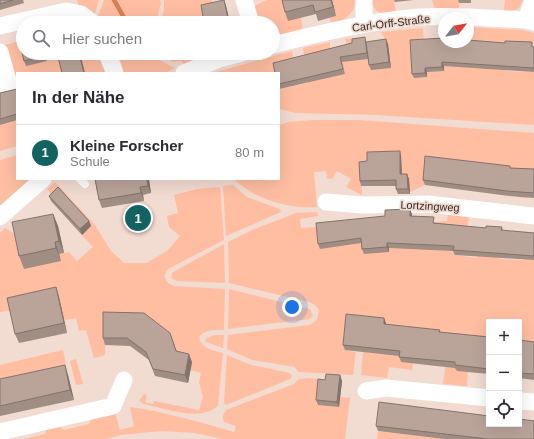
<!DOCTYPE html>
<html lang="de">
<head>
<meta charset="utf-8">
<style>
	body { margin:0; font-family:Arial,sans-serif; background:#f2f2f3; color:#2b2b33 }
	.controls { position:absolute; right:12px; bottom:12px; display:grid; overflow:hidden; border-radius:0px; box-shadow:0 4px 16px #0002 }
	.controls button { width:36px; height:36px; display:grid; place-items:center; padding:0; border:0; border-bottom:1px solid #e1e1e2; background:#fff; color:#2b2b33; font:20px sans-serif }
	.compass { position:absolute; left:438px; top:12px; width:36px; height:36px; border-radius:50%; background:#fff; box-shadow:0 4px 16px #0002; rotate:59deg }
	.you { position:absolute; left:292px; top:307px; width:14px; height:14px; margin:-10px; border:3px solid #fff; border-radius:50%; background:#1a73e8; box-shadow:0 0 0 6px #1a73e833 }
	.badge { display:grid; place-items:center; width:26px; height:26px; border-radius:50%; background:#136363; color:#fff; font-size:13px; font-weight:700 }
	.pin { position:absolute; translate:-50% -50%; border:2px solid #fff; box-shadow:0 1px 4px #0006 }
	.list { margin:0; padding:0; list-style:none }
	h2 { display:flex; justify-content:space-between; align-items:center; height:52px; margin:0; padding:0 16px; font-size:17px }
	h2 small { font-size:13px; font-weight:400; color:#7c7c81 }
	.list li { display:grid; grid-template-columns:26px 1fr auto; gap:12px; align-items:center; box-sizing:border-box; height:56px; padding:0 16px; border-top:1px solid #e1e1e2 }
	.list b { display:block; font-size:15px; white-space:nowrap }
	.list p { margin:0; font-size:13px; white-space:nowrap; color:#7c7c81 }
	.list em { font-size:13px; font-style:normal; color:#7c7c81 }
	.icon { flex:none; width:22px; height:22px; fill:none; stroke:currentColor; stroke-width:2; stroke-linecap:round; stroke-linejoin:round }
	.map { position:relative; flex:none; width:534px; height:439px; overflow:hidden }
	.search { position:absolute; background:#fff; box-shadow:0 4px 16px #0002; left:16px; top:16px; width:264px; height:44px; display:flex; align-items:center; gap:10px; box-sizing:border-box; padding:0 14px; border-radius:22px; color:#7c7c81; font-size:15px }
	.panel { position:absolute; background:#fff; box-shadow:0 4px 16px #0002; left:16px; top:72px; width:264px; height:108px; border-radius:0px }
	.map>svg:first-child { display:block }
</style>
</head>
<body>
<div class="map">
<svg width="534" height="439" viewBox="0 0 534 439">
	<rect width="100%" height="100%" fill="#f2dbd1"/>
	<!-- green -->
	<g fill="#ffbea2">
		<path d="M77,0H99L94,16L79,7Z"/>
		<path d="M104,0H160L161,3L156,23H99L97,19Z"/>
		<path d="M164,0H212L214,8L205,23H160L164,11Z"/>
		<path d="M267,0H283L301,18L303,30L277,35H273V23H259L254,6Z"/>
		<path d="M332,0H356C353,16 345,20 331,24L330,18L336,16Z"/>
		<path d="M371,0H394L396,13C383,15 374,14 371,0Z"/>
		<path d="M432,0H459V9H435Z"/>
		<path d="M505,0H523L519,8L510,12L504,11Z"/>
		<path d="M468,27L522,30L534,33L533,46L507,45L506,71L532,72V68H534V125L375,115L296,113L279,109V89L308,83L303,48L330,42V53L318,80L345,74L340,51L348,49L345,39L353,38L356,60L369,59L391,68L388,44L381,32L423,28L424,44L414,78L427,77V72L442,43L468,42Z"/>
		<path d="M23,28V53H97L105,73H17V81L2,46L19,41L16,29Z"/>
		<path d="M292,51L295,64L276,73H212Z"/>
		<path d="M117,53H153L159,60L175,68L166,73H121L122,65Z"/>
		<path d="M158,53H212L184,64L181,61L173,62Z"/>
		<path d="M0,99L17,120V146L0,151Z"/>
		<path d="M312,120H359L534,133V174H528L527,198L517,197L519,178L427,162L425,185L410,192L402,179L401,156L369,167H361L362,195L346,187L351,179L337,171L332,179L327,178L326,171L314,172L317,207C289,209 257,200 236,181L235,179H279V125L288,122Z"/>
		<path d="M17,155V179H32L0,207V160Z"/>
		<path d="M55,182L95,225L111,251L124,263H147L168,250L180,236L169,227L167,216L178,213L174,195L197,189L220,187L224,240L168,269L164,276L168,283L174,286L225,289L224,330C190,328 193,348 223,353L218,405C203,423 163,408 144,404L139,401L144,394L147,395L145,402L153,404L154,401L199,410L203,397L199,382L201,373L190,370L106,320L105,355L94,358L86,330L79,331L76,318C51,325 26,307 0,312V233L5,228L61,261L59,254L69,252L77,261L93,247L82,235L91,226L55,198L47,189Z"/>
		<path d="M233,185L247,197L280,209L281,212L226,236L223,186Z"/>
		<path d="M317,212L318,216L300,219L301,228L387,222L434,250L436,222L447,221L448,213L469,215L467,231L455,255L477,258L479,232L500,259L524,260L534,237V347L519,345V322H489V343L468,372L467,386L443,384L445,367L413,363L412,370L389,367L387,378L361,375L363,352L383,354L386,323L345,350L356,352L353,375L298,372L295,367L252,360L227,349L228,335L310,325L317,320L319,310L315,305L309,302L229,283L228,242L252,230L296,213Z"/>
		<path d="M224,244L225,283L177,281L171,278L172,273L175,271Z"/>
		<path d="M229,289L310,309L313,316L309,319L228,329Z"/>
		<path d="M214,335H224L223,348L206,342L205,339Z"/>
		<path d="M63,350L68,375L0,389V365Z"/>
		<path d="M227,355L251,365L290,373L292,376L290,379L226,405L224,403Z"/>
		<path d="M76,359L83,384L76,385L70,361Z"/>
		<path d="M307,378L320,379L318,405L339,407L340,397L350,398L345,439H222L195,433L161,431L121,435L106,439H23L45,434L47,428L59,425L64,430L89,424L92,418L115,412L120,430L134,426L130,407C165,412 200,422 234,432L236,426L224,422C222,418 223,414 226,410L294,384L299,379Z"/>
		<path d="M378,431L443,439H377Z"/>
	</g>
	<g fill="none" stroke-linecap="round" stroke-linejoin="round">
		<!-- stream -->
		<path stroke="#d77f56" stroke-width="4.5" d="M114,0L127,23"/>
		<!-- service -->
		<path stroke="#fff" stroke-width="8" d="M80,179L85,184"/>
		<!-- minor -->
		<g stroke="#fff" stroke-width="17">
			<path d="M244,0L251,23"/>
			<path d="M526,20L533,0"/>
			<path d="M364,24V0"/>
			<path d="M0,26L66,11L81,14L93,23"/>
			<path d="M273,45C321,33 370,21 419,17C454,15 490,18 526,20L534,22"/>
			<path d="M0,52L10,87L0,90"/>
			<path d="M107,53L115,73"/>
			<path d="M184,73L219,59L242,53"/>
			<path d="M326,202L363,205L428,204L534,216"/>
			<path d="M0,217L43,179"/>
			<path d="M366,391L386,388L489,398"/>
			<path d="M519,401L534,402"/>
			<path d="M0,432L113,406L124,380"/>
		</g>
	</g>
	<!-- wall -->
	<g fill="#a08d84">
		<path d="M0,0H23L24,3L0,10Z"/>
		<path d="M224,0L226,6L230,23H204Z"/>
		<path d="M332,0L336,16L318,21L316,14L288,21L285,12Z"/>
		<path d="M394,0H414L395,2Z"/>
		<path d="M458,0H471V3H459Z"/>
		<path d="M410,40L534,47V72L444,66V71L427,72V77L414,78L412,74Z"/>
		<path d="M366,42L388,44L391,68L371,70L369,65L368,59L342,62L345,74L279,89V73Z"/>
		<path d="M23,53H45L47,61L26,66L24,61Z"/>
		<path d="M17,89V120L0,125V93Z"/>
		<path d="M401,156L402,174H407L409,179L410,194H398L396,189V186H361L360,181L367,161Z"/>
		<path d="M510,166L511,168L534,169V198L509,196L425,185L423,180Z"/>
		<path d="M95,179H155L149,180L151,193L143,195L144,201L102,208L99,200Z"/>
		<path d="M49,196L89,221L91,226L82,235L51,201Z"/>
		<path d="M53,214L58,226L64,253L59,254L61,261L24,269L19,256Z"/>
		<path d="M412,214V216L436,223L486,228L502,227L503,231L534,233V260L455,255L453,251L389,248V252L364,254L362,249L361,243L320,249L318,244Z"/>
		<path d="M56,287L59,297L67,333L19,343L15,334Z"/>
		<path d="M384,318L386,324L441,332L489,337V374L457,371L455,368L401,362L399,356L345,350L343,345Z"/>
		<path d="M170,333L177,352L192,362L188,383L155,376L149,360L130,346L105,345L103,338Z"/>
		<path d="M519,340L534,342V380L519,378Z"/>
		<path d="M68,375L74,400L0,416V379Z"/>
		<path d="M340,375L342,381L339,407L318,405L316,400L325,380Z"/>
		<path d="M376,426L534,439H444L378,431Z"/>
	</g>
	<!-- shaded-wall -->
	<g fill="#82736c">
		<path d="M224,0L226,6L230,23L228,19Z"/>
		<path d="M331,0H332L336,16L333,7Z"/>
		<path d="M386,39L388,44L391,68L389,62Z"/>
		<path d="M79,53H80L85,73H84Z"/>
		<path d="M442,62L444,66V71L442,67Z"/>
		<path d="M425,68L427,72V77L425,73Z"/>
		<path d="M400,151L401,156L402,179L400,174Z"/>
		<path d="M407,174L409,179L410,194L408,189Z"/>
		<path d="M147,179H148L149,180L151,193L148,186Z"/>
		<path d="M140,187L143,195L144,201L141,193Z"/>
		<path d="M410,209L412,214L411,221L410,216Z"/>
		<path d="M53,214L58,226L64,253L59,241Z"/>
		<path d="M89,221L91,226L82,235L80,229Z"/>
		<path d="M55,242L59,254L61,261L56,248Z"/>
		<path d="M387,243L389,248V252L387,247Z"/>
		<path d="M56,287L59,297L67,333L64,323Z"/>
		<path d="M384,318L386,323V330L384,324Z"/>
		<path d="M189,354L192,362L188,383L185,375Z"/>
		<path d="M65,365L68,375L74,400L70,390Z"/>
		<path d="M340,375L342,381L339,407L337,402Z"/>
	</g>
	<!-- building -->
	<g fill="#baa49a" stroke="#82736c">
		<path d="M0,0H13L0,4Z"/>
		<path d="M224,0L228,19L208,23H204L201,5Z"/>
		<path d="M282,0H331L333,7L315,12L313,5L285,12Z"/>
		<path d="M23,35V53H44L45,55L24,61L18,36Z"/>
		<path d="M365,37L367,53L340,57L343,69L279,84V73H275L273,63L352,43V39Z"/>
		<path d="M444,38V42H468V40L505,43V41L532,42V47H534V68L442,62V67L425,68V73L412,74L410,40Z"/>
		<path d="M386,39L389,62L369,65L366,42Z"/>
		<path d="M57,53H79L84,73H62Z"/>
		<path d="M17,89V114L0,119V93Z"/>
		<path d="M400,151V174H407L408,189H396V180L360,181L359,162L367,161V152Z"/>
		<path d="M425,156L510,166V168L534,169V193L507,191L423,180Z"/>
		<path d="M95,179H147L148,186L140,187L141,193L99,200Z"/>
		<path d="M58,187L89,221L80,229L49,196Z"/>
		<path d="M410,209V216L434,217L433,223L486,228V226L502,227L501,230L534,233V256L453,250L454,246L387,243V247L362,249L361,238L318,244L316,223L385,216V210Z"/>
		<path d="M53,214L59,241L55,242L56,248L19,256L12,222Z"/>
		<path d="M56,287L64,323L15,334L7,298Z"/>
		<path d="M103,312L144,313L170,333L176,351L189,354L185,375L153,369L146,352L127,338H103Z"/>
		<path d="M346,314L384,318V324L440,330L439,332L489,337V369L455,365V362L399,357L400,351L343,345Z"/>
		<path d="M519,340L534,342V374L519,373Z"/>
		<path d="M65,365L70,390L0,406V379Z"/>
		<path d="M326,374L340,375L337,402L316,400L318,379L325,380Z"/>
		<path d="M379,402L489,416V424H519V419L534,421V439H488L376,426Z"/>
	</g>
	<g text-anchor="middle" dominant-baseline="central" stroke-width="3.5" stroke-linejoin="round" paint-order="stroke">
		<!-- street labels -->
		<g font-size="11" fill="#362d29" stroke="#f2dbd1">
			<text transform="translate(391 23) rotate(-7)">Carl-Orff-Straße</text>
			<text transform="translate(430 206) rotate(3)">Lortzingweg</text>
		</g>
	</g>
</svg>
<div class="controls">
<button>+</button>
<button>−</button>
<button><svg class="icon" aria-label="locate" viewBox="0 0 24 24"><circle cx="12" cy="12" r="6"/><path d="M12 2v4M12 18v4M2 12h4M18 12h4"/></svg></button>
</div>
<svg class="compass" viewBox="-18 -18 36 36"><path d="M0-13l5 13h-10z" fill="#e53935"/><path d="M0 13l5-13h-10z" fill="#7c7c81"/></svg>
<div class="you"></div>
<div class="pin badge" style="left:138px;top:218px">1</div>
<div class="search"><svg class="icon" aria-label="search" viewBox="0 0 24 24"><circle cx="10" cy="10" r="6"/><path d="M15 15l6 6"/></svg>Hier suchen</div>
<section class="panel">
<h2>In der Nähe<small></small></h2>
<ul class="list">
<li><span class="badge">1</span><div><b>Kleine Forscher</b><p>Schule</p></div><em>80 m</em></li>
</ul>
</section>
</div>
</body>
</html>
